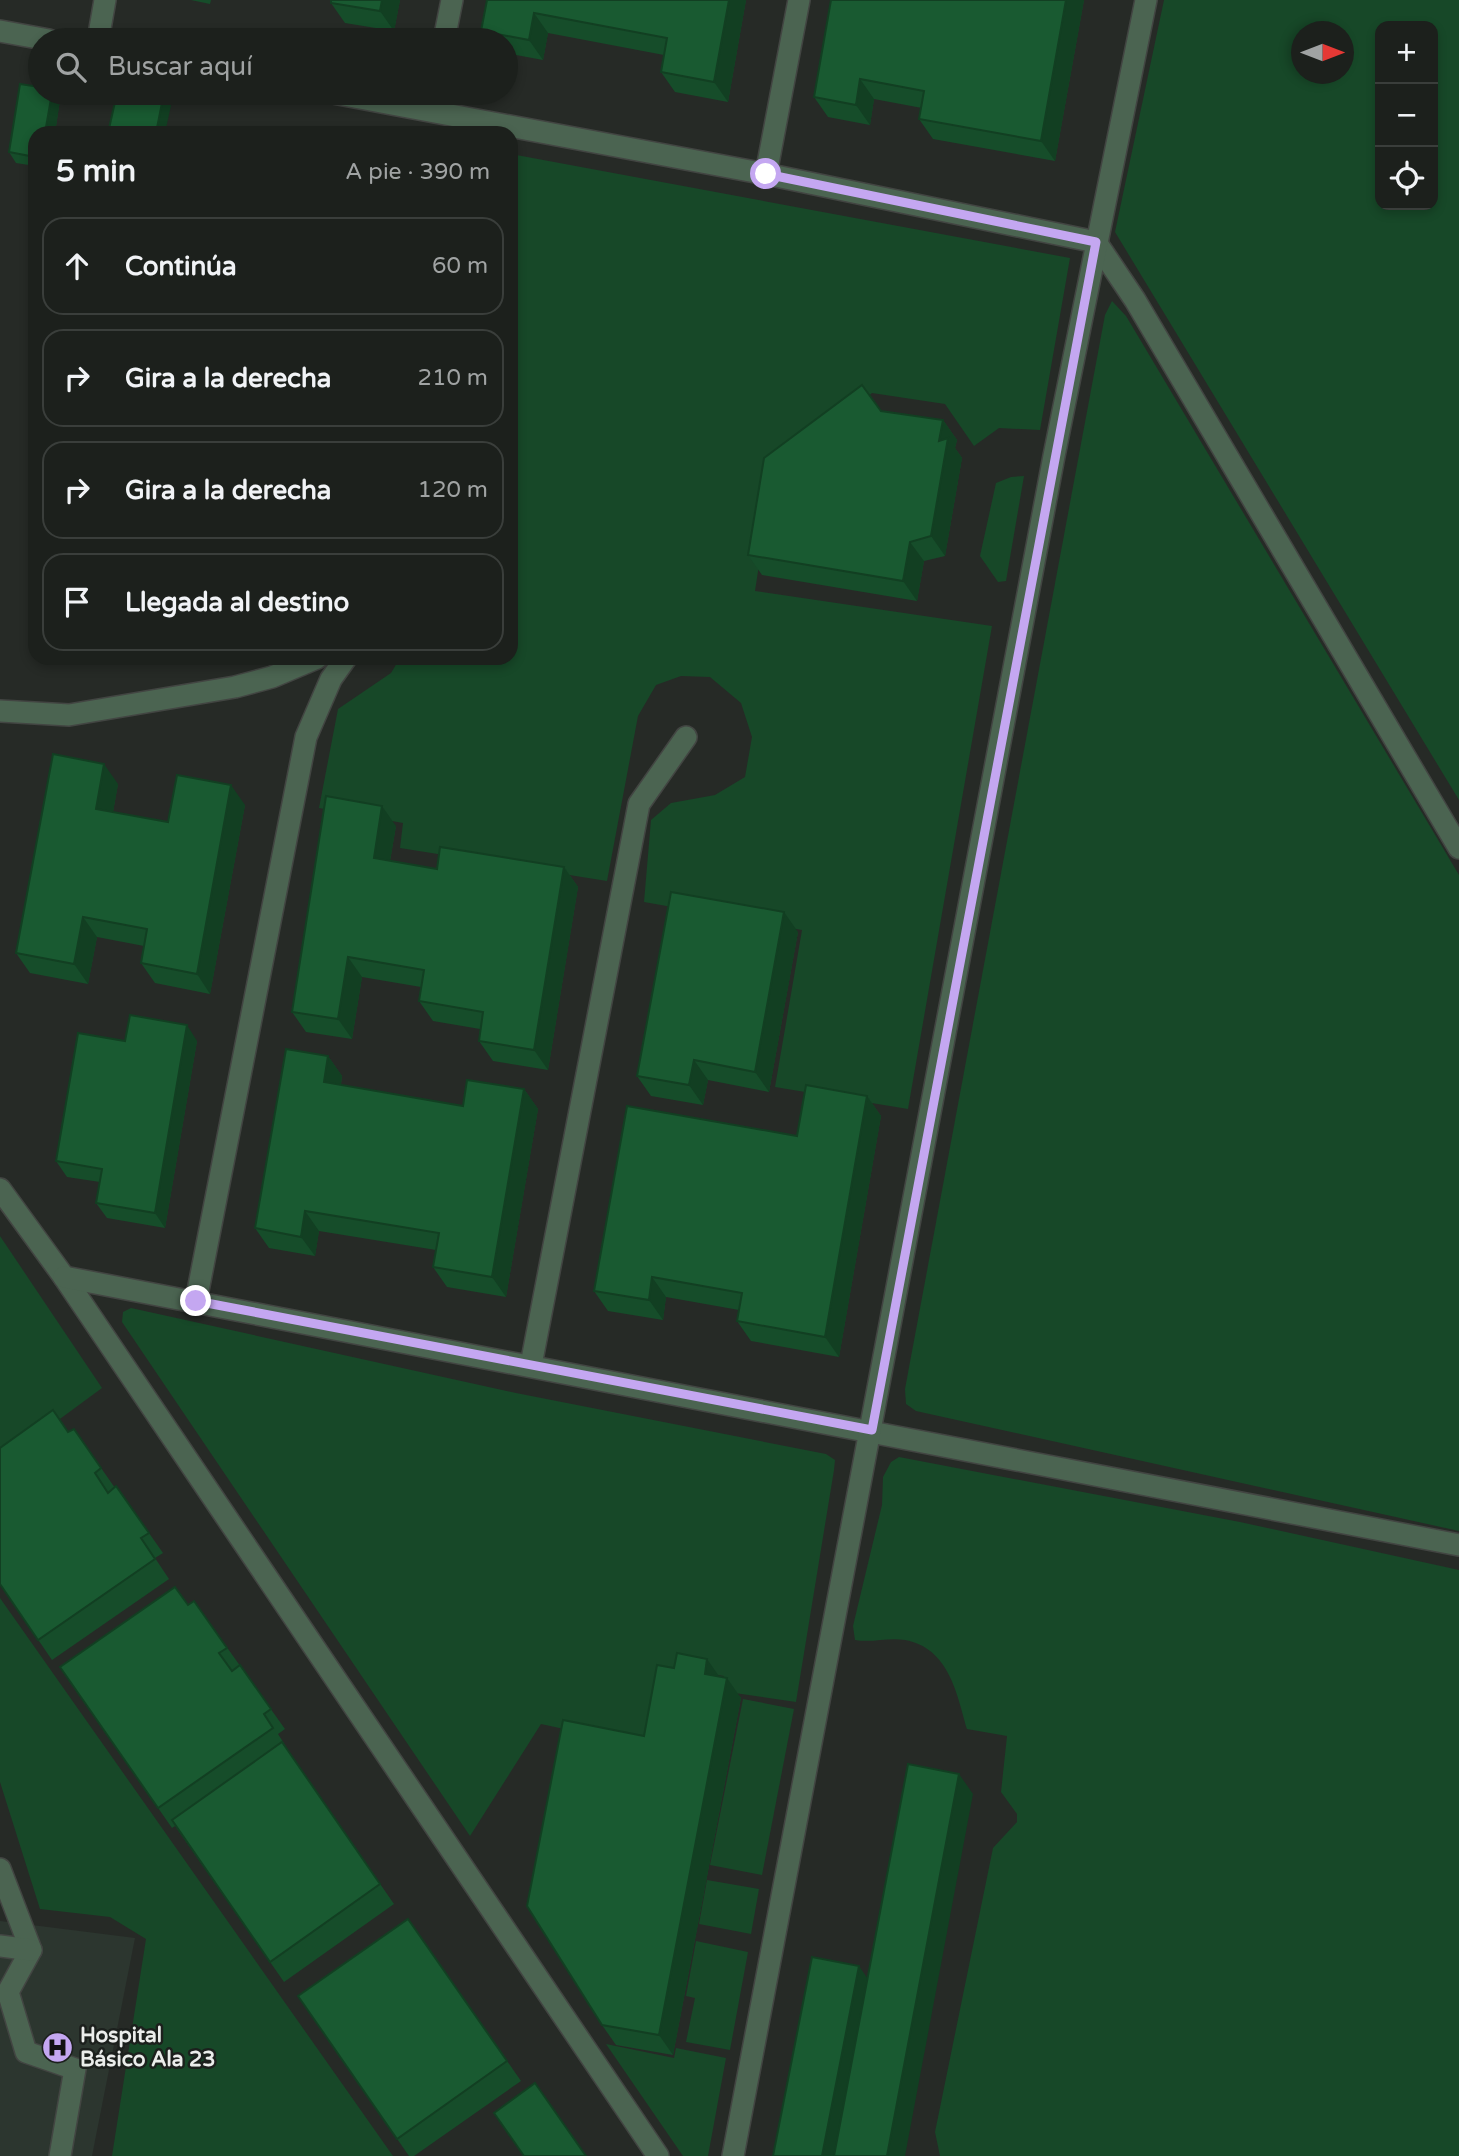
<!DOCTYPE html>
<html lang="es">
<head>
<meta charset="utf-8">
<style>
	body { margin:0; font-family:"Varela Round",sans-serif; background:#252825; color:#f1f3f6 }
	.controls { position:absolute; right:21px; top:21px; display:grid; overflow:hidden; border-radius:14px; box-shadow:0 4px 10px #0003 }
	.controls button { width:63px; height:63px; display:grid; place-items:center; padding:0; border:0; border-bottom:2px solid #3a3e3b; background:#1c201c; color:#f1f3f6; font:35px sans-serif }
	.compass { position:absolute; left:1291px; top:21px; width:63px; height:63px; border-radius:50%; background:#1c201c; box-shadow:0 4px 10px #0003; rotate:90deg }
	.stop { position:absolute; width:21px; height:21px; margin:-16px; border:5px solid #c4a7f1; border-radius:50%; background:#fff }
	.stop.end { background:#c4a7f1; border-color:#fff; box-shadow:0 2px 7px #0008 }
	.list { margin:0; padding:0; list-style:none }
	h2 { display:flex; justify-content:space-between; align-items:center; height:91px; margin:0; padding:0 28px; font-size:30px }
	h2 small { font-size:23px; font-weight:400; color:#a0a3a3 }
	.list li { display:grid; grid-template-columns:46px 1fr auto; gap:21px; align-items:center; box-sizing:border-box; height:98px; margin:0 14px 14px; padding:0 14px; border:2px solid #3a3e3b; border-radius:21px }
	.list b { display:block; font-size:26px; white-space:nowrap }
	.list em { font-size:23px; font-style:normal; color:#a0a3a3 }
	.icon { flex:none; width:38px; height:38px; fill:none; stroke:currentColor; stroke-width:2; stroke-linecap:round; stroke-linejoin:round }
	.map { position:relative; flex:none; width:1459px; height:2156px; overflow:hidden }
	.search { position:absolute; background:#1c201c; box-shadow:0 4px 10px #0003; left:28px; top:28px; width:490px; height:77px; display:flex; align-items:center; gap:18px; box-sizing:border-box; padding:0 24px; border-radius:38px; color:#a0a3a3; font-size:26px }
	.panel { position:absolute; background:#1c201c; box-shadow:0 4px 10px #0003; left:28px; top:126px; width:490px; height:539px; border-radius:21px }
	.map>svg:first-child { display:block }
</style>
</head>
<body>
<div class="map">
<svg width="1459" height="2156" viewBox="0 0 1459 2156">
	<rect width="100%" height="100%" fill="#262a26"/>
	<!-- built -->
	<path fill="#2c362f" d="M0,1921L135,1938L92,2156H0Z"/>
	<!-- green -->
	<g fill="#174828" fill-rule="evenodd">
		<path d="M1164,0H1459V800L1115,232ZM1380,26H1433V205H1380ZM1302,32H1344V74H1302Z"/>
		<path d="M511,154L1070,258L1040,430L999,428L974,446L945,404L872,393L773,474L755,591L992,626L908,1109L775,1087L802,930L644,902L651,820L671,803L715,795L745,777L752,737L741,703L710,677L681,676L656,685L638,716L607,881L400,848L403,823L319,808L338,709L391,673L400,658H511Z"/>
		<path d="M1112,301L1126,316L1459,875V1531L916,1411L906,1404L905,1389L1105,315Z"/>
		<path d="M1024,476L1006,581L998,582L980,556L996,483L1011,477Z"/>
		<path d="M0,1236L102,1388L0,1463Z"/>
		<path d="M131,1308L516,1393L826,1454L835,1460L834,1470L796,1702L721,1691L724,1676L689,1670L656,1749L541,1724L470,1836L122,1322L123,1312Z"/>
		<path d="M899,1457L1240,1522L1459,1570V2156H940L935,2132L993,1848L1017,1822V1814L1001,1792L1007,1736L967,1729C957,1694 949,1648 905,1640C889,1637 872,1643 855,1640L853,1626L882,1505L883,1477L891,1462Z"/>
		<path d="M0,1598L393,2156H112L146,1939L110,1917L40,1909L0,1782Z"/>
		<path d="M743,1699L794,1709L762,1875L710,1865Z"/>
		<path d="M707,1880L759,1889L751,1934L699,1924Z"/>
		<path d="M696,1941L748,1952L730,2050L686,2042L695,1998L686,1996Z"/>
		<path d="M606,2044L674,2058L676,2048L726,2058L708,2156H683Z"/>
	</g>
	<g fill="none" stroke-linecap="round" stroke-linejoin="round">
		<defs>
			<g id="minor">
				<path d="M0,31L49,40"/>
				<path d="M98,40L105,0"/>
				<path d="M444,40L452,0"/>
				<path d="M333,93L766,174L1096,242L1135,300L1459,848"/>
				<path d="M766,174L799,0"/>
				<path d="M0,711L69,715L235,687L272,677L317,658"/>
				<path d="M0,1189L64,1277L658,2156"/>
				<path d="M64,1277L1459,1545"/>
				<path d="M196,1301L306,737L331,679L346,658"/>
				<path d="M531,1365L639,804L686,737"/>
				<path d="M0,1869L31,1950L8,1992L26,2052L75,2069L60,2156"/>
				<path d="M0,1946L31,1950"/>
				<path d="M733,2156L1054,456L1146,0"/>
			</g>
		</defs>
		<!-- minor casing -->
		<use href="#minor" stroke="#424542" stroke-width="24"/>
		<!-- minor -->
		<use href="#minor" stroke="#4b6451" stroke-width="21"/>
	</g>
	<!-- wall -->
	<g fill="#164d2a">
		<path d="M191,0H211L210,4Z"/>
		<path d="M331,0H400L394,31L345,23L331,3Z"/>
		<path d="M487,0H746L728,102L675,92L661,72L664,55L548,33L543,60L506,53V40H488L481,31Z"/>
		<path d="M831,0H1084L1055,161L933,139L919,119L922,108L874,99L870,125L828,117L814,97Z"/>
		<path d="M60,100L55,133H35V166L16,163L9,152Z"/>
		<path d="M881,411L943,420L957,440L955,448L962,458L945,556L924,561L917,601L762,575L748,555Z"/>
		<path d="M118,784L113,812L168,822L245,805L210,994L155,983L141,963L144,946L97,937L88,984L30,973L16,953Z"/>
		<path d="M396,826L390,861L437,869L564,867L578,887L548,1070L493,1061L479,1041L480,1029L433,1021L419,1001L421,987L362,977L352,1039L306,1032L292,1012Z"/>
		<path d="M798,932L769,1092L708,1080L703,1105L651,1096L637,1076Z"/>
		<path d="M125,1041H197L165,1228L107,1218L96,1203L100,1182L67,1177L56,1161Z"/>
		<path d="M328,1056L342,1076L341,1085L463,1106L524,1089L538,1109L506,1297L447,1287L433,1267L436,1250L319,1231L315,1256L269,1248L255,1228Z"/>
		<path d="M867,1096L881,1116L839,1357L751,1341L737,1321L739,1310L666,1297L663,1320L608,1311L594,1291L797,1136Z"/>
		<path d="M74,1429L115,1488L116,1486L163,1553L155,1558L169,1579L52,1660L0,1584L69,1432Z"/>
		<path d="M194,1601L285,1729L278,1734L287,1748H286L394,1904L284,1982L175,1826L172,1828L60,1667L188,1605Z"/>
		<path d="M720,1677L741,1698L673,2055L616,2045L602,2025L644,1736Z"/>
		<path d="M408,1919L521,2081L414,2156H409L298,1996Z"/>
	</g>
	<!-- shaded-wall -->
	<g fill="#123f22">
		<path d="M382,0H400L394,31L380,11Z"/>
		<path d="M729,0H746L728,102L714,82Z"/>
		<path d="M1066,0H1084L1055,161L1041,141Z"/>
		<path d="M534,13L548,33L543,60L529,40Z"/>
		<path d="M860,79L874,99L870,125L856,105Z"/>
		<path d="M52,93H55L60,100L55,133H45Z"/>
		<path d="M164,93H166L172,101L165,133H156Z"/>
		<path d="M943,420L957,440L955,448L962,458L945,556L931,536L939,441Z"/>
		<path d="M910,542L924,561L917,601L903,581Z"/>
		<path d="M104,764L118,784L110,829L96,809Z"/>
		<path d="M231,785L245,805L210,994L197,974Z"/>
		<path d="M382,806L396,826L387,878L374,858Z"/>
		<path d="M564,867L578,887L548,1070L534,1050Z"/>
		<path d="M784,912L798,932L769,1092L755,1072Z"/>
		<path d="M83,917L97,937L88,984L74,964Z"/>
		<path d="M348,957L362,977L352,1039L338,1019Z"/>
		<path d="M187,1025L197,1041L165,1228L155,1213Z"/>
		<path d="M328,1056L342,1076L338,1102L324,1082Z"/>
		<path d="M694,1060L708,1080L703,1105L689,1085Z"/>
		<path d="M524,1089L538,1109L506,1297L492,1277Z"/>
		<path d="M867,1096L881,1116L839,1357L825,1337Z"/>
		<path d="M305,1211L319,1231L315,1256L301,1237Z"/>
		<path d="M652,1277L666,1297L663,1320L649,1300Z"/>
		<path d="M707,1659L721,1679L705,1674Z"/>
		<path d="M727,1678L741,1698L673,2055L659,2035Z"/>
		<path d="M959,1774L973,1794L905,2156H887Z"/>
		<path d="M859,1966L870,1982L835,2156H822Z"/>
	</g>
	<!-- building -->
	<g fill="#195a31" stroke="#123f22" stroke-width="2">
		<path d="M331,0H382L380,11L331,3Z"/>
		<path d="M487,0H729L714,82L661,72L667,38L534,13L529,40L481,31Z"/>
		<path d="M831,0H1066L1041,141L919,119L924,91L860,79L856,105L814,97Z"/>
		<path d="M20,84L40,87V93H52L45,133H35V157L9,152Z"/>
		<path d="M117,93H164L156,133H108Z"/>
		<path d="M862,385L881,411L943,420L939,441L948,438L931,536L910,542L903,581L748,555L764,458Z"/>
		<path d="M53,754L104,764L96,809L168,822L177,775L231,785L197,974L141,963L147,929L83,917L74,964L16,953Z"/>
		<path d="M326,796L382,806L374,858L437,869L440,847L564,867L534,1050L479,1041L483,1012L419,1001L424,970L348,957L338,1019L292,1012Z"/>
		<path d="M671,892L784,912L755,1072L694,1060L689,1085L637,1076Z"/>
		<path d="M130,1015L187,1025L155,1213L96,1203L102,1169L56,1161L78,1033L125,1041Z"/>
		<path d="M286,1049L328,1056L324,1082L463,1106L467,1080L524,1089L492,1277L433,1267L439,1233L305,1211L301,1237L255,1228Z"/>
		<path d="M806,1085L867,1096L825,1337L737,1321L742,1293L652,1277L649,1300L594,1291L627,1106L797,1136Z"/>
		<path d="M53,1410L68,1432L74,1429L101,1468L95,1473L108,1493L116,1486L149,1533L141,1538L155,1559L38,1640L0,1584V1448Z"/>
		<path d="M175,1587L188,1605L194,1601L227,1648L219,1653L232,1671L240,1665L271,1709L264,1714L273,1728L158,1808L60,1667Z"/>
		<path d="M677,1653L707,1659L705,1674L727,1678L659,2035L602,2025L527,1906L563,1720L644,1736L657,1665L674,1668Z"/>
		<path d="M282,1742L380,1884L270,1962L172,1820Z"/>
		<path d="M908,1764L959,1774L887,2156H834Z"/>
		<path d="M408,1919L507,2061L397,2139L298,1996Z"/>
		<path d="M812,1957L859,1966L822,2156H773Z"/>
		<path d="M535,2083L586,2156H524L494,2113Z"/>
	</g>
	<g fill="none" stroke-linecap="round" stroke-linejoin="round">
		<!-- route -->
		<path stroke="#c4a7f1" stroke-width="9" d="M196,1301L872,1430L1096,242L766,174"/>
	</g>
	<!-- icons -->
	<defs>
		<symbol id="hospital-disc" viewBox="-11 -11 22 22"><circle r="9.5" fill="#c4a7f1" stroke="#1c201d"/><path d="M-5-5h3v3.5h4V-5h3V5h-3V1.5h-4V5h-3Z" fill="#111"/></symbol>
	</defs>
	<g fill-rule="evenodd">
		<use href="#hospital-disc" x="40" y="2030" width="35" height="35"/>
	</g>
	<g text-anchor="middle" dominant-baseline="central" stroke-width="5" stroke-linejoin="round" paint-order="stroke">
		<!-- poi labels -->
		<g font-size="21" font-weight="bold" fill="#ebedeb" stroke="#1c201d" text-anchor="start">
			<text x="80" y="2035">Hospital<tspan x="80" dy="24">Básico Ala 23</tspan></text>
		</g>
	</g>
</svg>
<div class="controls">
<button>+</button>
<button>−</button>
<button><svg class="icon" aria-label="locate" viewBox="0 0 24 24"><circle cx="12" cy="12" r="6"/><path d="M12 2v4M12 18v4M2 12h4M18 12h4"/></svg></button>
</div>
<svg class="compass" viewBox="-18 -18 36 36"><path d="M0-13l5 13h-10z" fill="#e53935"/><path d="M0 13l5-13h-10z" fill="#a0a3a3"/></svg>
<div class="stop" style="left:766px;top:174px"></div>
<div class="stop end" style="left:196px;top:1301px"></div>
<div class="search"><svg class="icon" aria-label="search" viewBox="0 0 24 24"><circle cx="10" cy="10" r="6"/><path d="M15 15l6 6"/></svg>Buscar aquí</div>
<section class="panel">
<h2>5 min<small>A pie · 390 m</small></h2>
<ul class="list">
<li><svg class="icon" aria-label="ahead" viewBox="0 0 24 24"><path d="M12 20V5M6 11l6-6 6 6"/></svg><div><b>Continúa</b></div><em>60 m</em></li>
<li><svg class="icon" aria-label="right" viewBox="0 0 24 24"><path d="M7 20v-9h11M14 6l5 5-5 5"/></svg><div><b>Gira a la derecha</b></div><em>210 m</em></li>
<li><svg class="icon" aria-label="right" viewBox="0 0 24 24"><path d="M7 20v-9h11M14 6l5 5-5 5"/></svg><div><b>Gira a la derecha</b></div><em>120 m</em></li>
<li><svg class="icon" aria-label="arrive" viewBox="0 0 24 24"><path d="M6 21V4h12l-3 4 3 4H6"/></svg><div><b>Llegada al destino</b></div></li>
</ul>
</section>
</div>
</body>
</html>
